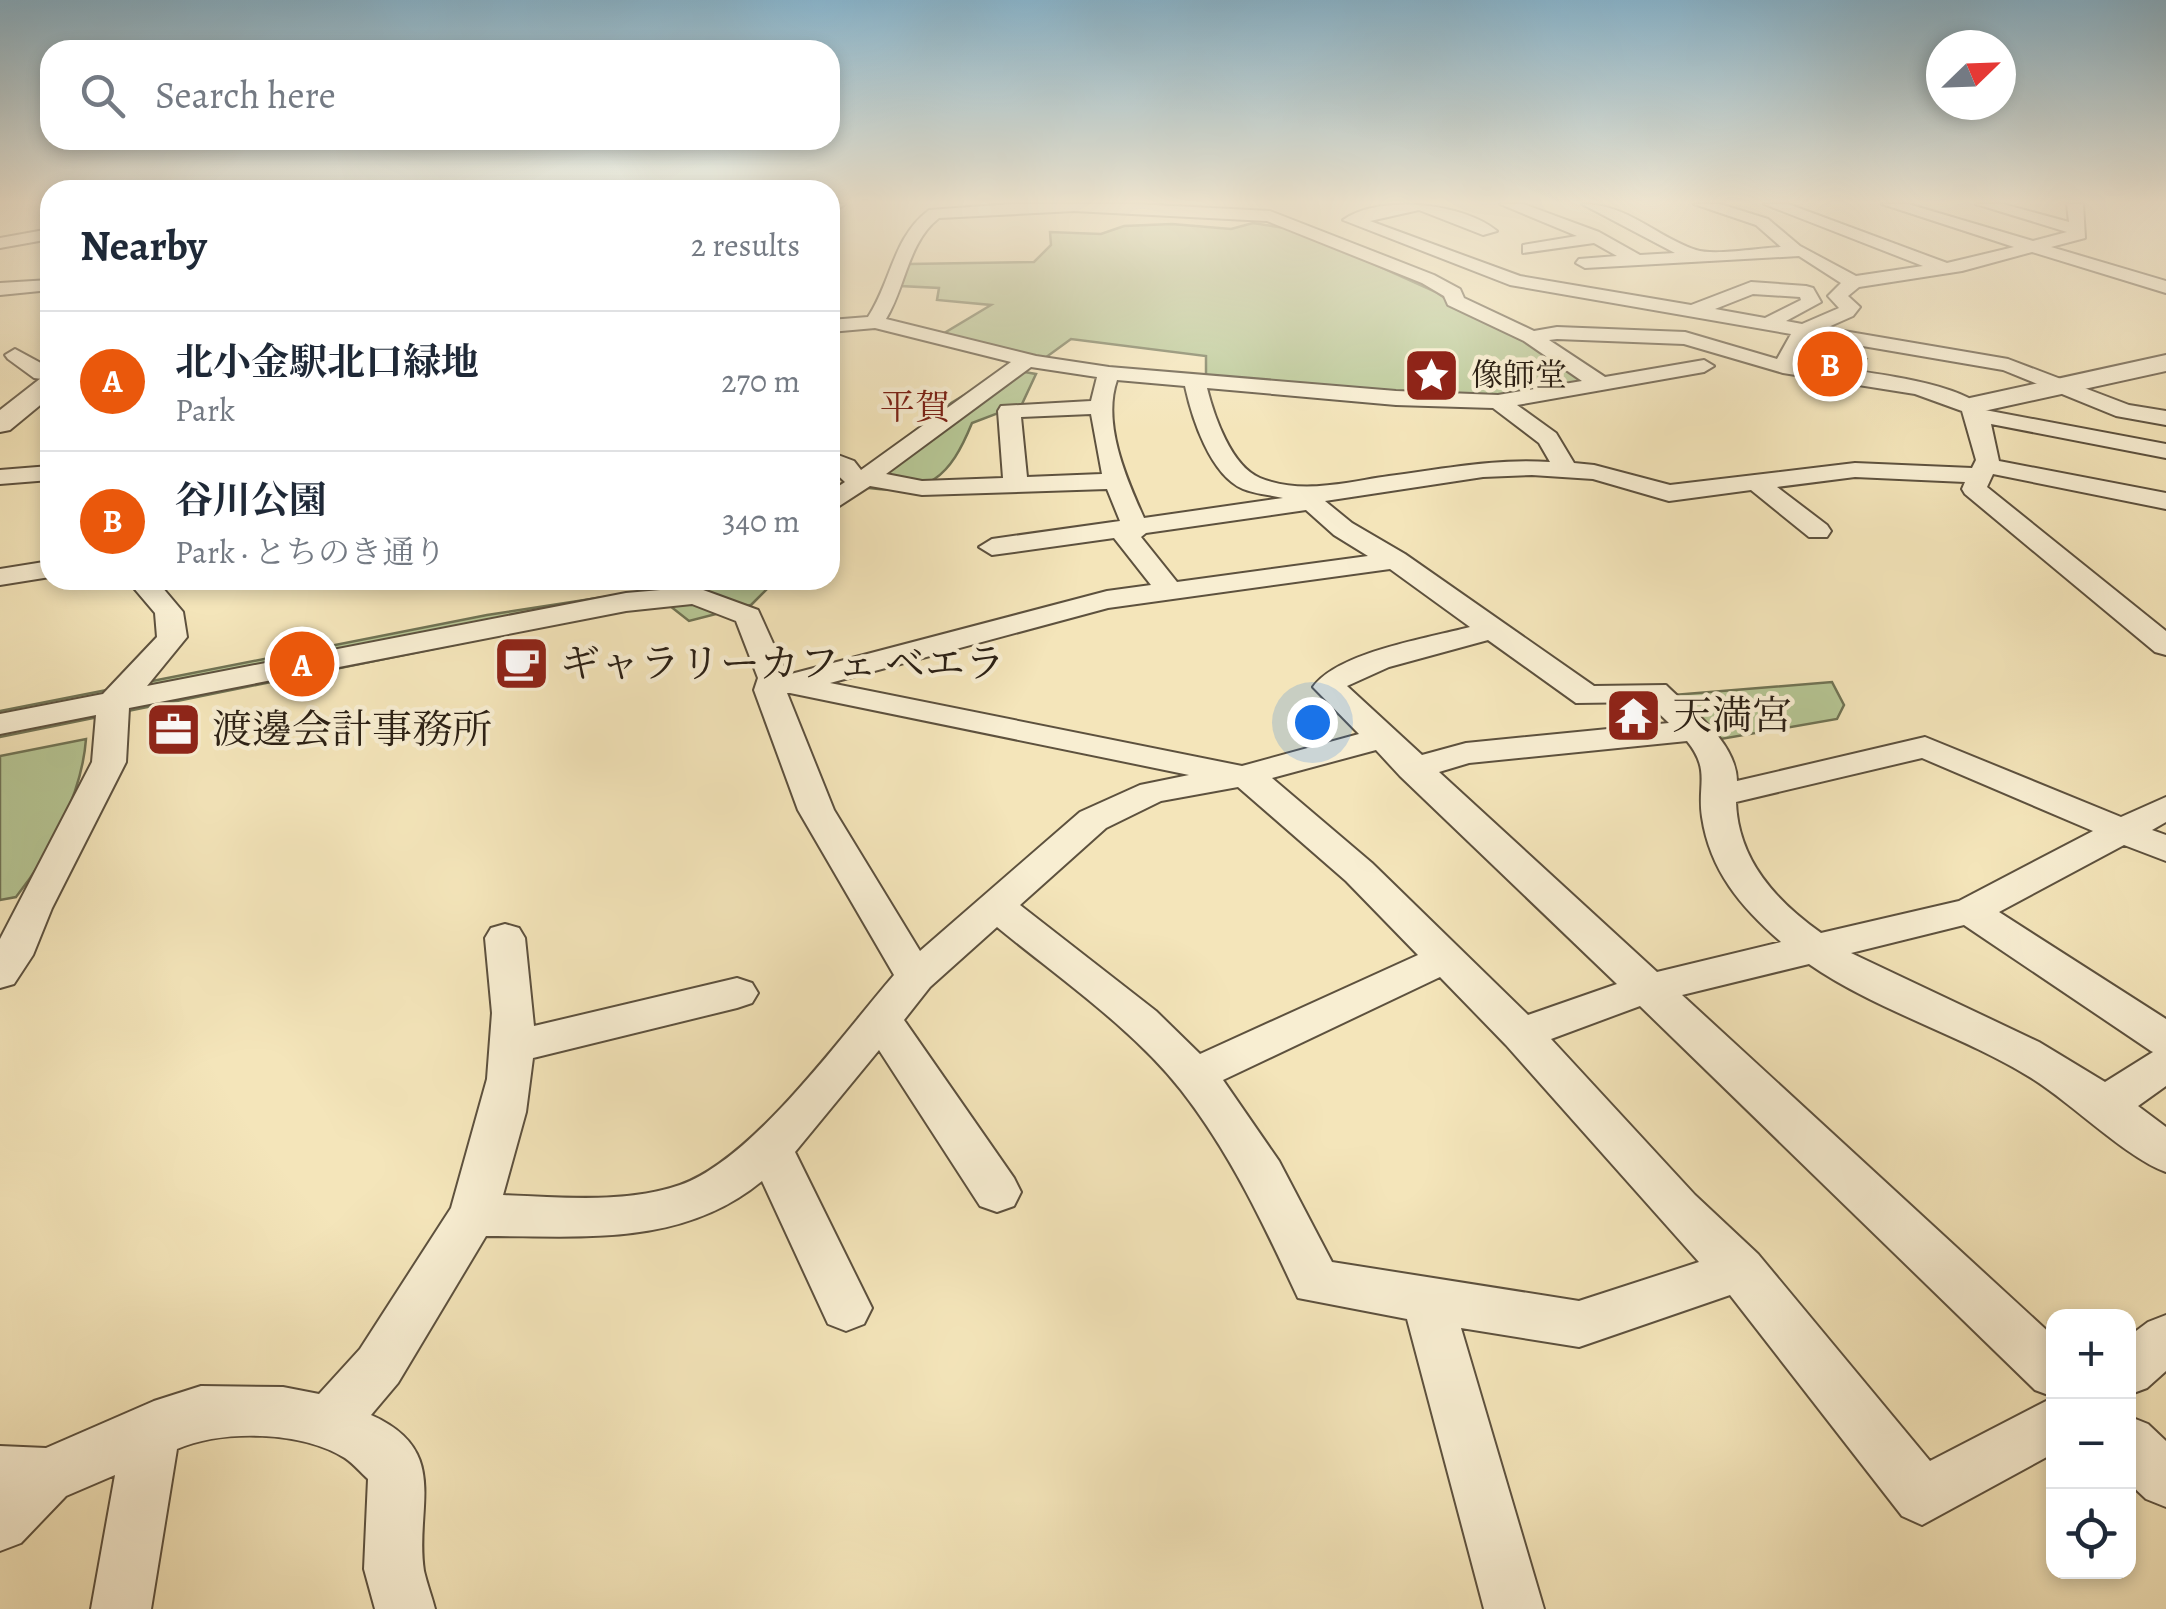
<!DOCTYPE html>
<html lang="en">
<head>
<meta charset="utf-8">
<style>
	body { margin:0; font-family:Alegreya,"Noto Serif JP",serif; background:#f6f6f7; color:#1f2937 }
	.controls { position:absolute; right:30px; bottom:30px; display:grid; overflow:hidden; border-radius:20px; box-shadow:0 5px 15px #0003 }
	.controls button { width:90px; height:90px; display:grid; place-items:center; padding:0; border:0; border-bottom:2px solid #e0e1e3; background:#fff; color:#1f2937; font:50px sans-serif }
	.compass { position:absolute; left:1926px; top:30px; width:90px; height:90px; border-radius:50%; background:#fff; box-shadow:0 5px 15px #0003; rotate:67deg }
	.you { position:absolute; left:1312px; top:722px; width:35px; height:35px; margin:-25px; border:8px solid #fff; border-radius:50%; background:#1a73e8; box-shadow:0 0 0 15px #1a73e833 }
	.badge { display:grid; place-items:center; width:65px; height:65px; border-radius:50%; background:#ea580c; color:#fff; font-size:32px; font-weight:700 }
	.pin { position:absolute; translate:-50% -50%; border:5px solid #fff; box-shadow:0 2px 10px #0006 }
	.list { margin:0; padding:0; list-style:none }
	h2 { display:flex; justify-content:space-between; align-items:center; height:130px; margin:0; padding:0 40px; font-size:42px }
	h2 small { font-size:32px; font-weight:400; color:#747a83 }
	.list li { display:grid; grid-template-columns:65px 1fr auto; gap:30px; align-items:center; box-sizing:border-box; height:140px; padding:0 40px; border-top:2px solid #e0e1e3 }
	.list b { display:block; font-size:38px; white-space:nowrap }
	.list p { margin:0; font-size:32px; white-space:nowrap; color:#747a83 }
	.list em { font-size:32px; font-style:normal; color:#747a83 }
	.icon { flex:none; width:55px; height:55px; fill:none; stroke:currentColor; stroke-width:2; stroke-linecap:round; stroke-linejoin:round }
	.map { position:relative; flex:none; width:2166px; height:1609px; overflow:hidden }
	.search { position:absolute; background:#fff; box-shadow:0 5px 15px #0003; left:40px; top:40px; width:800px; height:110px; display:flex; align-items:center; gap:25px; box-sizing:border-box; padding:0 35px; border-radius:30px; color:#747a83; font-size:38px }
	.panel { position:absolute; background:#fff; box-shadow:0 5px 15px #0003; left:40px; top:180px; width:800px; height:410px; border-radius:30px }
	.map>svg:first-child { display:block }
</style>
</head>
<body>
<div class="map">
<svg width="2166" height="1609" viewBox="0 0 2166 1609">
	<rect width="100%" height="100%" fill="#f4e5ba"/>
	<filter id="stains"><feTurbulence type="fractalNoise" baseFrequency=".002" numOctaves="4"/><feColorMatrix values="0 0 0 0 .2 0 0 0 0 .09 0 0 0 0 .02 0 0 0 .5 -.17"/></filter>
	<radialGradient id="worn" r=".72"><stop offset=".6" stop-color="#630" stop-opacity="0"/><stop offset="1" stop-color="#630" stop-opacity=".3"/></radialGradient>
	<!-- green -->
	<g fill="#b6c694" stroke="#707354" stroke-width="2.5">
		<path d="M1253,223L1298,230L1436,292L1466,313L1529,341L1587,383L1508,396L1317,389L1206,377V356L1071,339L1045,358L941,335L991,305L937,300L939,288L901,286L909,264L1034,262L1051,245L1050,232L1101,234L1124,226L1172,224L1231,229Z"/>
		<path d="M1803,348L1866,359L1852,375L1798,369Z"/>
		<path d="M1008,369L1036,374L1022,404L972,423C950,477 929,496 869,488L862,473L946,406Z"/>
		<path d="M693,580H776L751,605L689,621L646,587Z"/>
		<path d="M643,591V595L577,620L0,737V711L487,615Z"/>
		<path d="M1832,682L1844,705L1837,719L1721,739L1673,695Z"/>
		<path d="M86,739C82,794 50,854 16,897L0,900V756Z"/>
	</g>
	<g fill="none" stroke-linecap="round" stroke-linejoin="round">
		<defs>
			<g id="minor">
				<path d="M830,204H845L830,215Z"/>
				<path d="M1012,204H1135L1270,211L1434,275L1460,289L1464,298L1534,331L1557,327L1685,332L1777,359L1791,334L1510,285L1343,220C1380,194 1463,203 1497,231L1483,235L1419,210L1370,221L1520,276L1691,305L1751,282L1806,286L1813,288L1821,302L1786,321L1802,324L1839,308L1828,296L1841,283L1799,256L1585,268L1576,263L1579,259L1617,256L1594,243L1523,253V245L1577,236L1500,204H1523L1599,232L1640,255L1675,253L1582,204C1628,204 1655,236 1696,250C1714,256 1760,248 1781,247L1756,225L1694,204H1720L1768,219L1800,246L1856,276L1923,266L1764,204H1788L1947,263L2014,247L1882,204H1908L2033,241L2067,232L1976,204H2003L2069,222L2067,204H2083L2085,238L2051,247L2166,281V293L2032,252L1962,271L1859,287L1848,296L1860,307L1853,316L1826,328L2008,359L2129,405L2166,411V425L2116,416L2003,370L1810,337L1796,363C1837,369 1960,379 1985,410L2166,444V458L1991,424L1999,461L2166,493V509L1993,474L1987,487L2166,631V655L2155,652L1965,494L1962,489L1965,482L1855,477L1777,487L1827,525L1831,531L1827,537H1809L1751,490L1669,501L1593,479L1532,475L1483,477L1325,501L1352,523L1405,554L1594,686L1666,685C1692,711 1736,741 1737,781L1925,737L2121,817L2166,797V822L2152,830L2166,835V861L2124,845L1999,912L2166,1019V1086L2138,1106L2166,1127V1172C2126,1158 2069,1100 2028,1076C1957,1033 1877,1011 1809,964L1682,995L2054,1337V1397L2035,1390L1640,1006L1551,1039L1695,1195L1758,1254L1930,1461L2054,1397V1453L1922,1525L1902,1516L1730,1295L1579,1347L1461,1328L1544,1609H1484L1407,1319L1298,1298C1264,1225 1231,1154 1181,1090C1131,1027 1059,978 997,927L930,987L904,1020L1014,1178L1021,1192L1014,1206L997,1212L980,1206L879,1050L795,1152L872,1308L864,1324L846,1331L828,1324L762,1181C682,1247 584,1236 486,1236L398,1383L371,1415C452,1451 414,1507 424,1571C427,1584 432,1597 435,1609H375L364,1569L368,1479C361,1473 354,1464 345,1458C302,1431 223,1429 177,1449L151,1609H91L115,1475L66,1496L21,1543L0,1551V1446L46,1448L154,1401L201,1386L283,1387L319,1394L360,1349L451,1208L487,1079L492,1013L485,938L491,928L505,924L519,928L525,938L534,1026L737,978L752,983L758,993L752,1003L737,1008L533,1058L526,1112L503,1195C561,1197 625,1204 680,1185C754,1159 842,1035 894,975L798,810L754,690L758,678L736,621L692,604L626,611L129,708L126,762L52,908L33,955L14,984L0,988V939L92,762L96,715L0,734V714L103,694L157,637L155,613L127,580H156L183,612L187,637L147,686L626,593L695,587L758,610L786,672L791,674L1107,591L1151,585L1114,538L992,555L979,547L992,539L1120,521L1107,489L922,495L870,486L830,512V492L845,482L830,468V452L854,461L861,470L1011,362L875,328L830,332V320L868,317C892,280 893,237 929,210ZM1074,211L1267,221L1422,283L1444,296L1448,305L1524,341L1582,381L1498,395L1396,391L1109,367L1036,356L886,319C906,286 908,242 939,218ZM1753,294L1800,297L1801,300L1765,318L1715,309ZM1557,339L1684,344L1783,373L1915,394L1962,411L1976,460L1972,468L1855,463L1670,485L1594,465L1574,463L1556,433L1517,405L1704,372L1714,366L1704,360L1605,377L1549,340ZM1031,367L1097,377L1091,401L1001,406L998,411L1003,478L922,481L886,474ZM1117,380L1185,386C1192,418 1210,475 1243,489C1255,494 1270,495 1283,498L1144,518C1126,478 1102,423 1117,380ZM1207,388L1396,405L1493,408L1539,443L1550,462C1496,458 1442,469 1389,476C1346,482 1302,495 1260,478C1231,466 1214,416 1207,388ZM1091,414L1102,474L1027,477L1021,417ZM1306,510L1334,535L1368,556L1177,582L1141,537L1146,533ZM1390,569L1470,627C1429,638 1338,652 1313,687L1359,734L1242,766L830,683L1108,608ZM1488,640L1576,703L1647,702L1669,723L1466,743L1422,755L1347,686L1389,667ZM787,693H790L1189,775L1140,785L1080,812L920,951L834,810ZM1687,741C1711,771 1697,784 1702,817C1710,871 1741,907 1781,942L1657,972L1439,772L1469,763ZM1376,750L1400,776L1617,984L1528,1015L1372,863L1272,778ZM1922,758L2093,831L1959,901L1821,933C1776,901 1738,860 1736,802ZM1238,787L1346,881L1418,955L1200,1054L1156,1011L1020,905L1106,828L1161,801ZM1964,925L2151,1051L2153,1052L2105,1082L2039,1042L1851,953ZM1440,977L1506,1045L1699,1262L1579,1301L1332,1262L1279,1161L1223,1080Z"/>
				<path d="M50,229V239L0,248V238Z"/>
				<path d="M50,280V290L0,295V283Z"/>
				<path d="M15,349L50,368V380L34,378L8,359L5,355Z"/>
				<path d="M50,466V480L0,484V470Z"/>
				<path d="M50,561V577L0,585V569Z"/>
				<path d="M2166,1315V1371L2147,1388L2128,1395V1337L2148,1322Z"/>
				<path d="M2128,1416L2148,1424L2166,1441V1507L2146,1499L2128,1482Z"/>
			</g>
			<g id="tertiary">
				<path d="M2166,355V371L1970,414L1957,406L1970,398Z"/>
				<path d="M50,376V397L10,430L0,432V410L41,378Z"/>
			</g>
		</defs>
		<!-- minor casing -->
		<use href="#minor" stroke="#5d513e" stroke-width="4"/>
		<!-- tertiary casing -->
		<use href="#tertiary" stroke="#5d513e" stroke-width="4"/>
		<!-- minor -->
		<use href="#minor" fill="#f8eed2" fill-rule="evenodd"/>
		<!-- tertiary -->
		<use href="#tertiary" fill="#f8eed2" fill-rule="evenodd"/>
	</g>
	<!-- sky -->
	<linearGradient id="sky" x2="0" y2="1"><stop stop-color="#89b8d2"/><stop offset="0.47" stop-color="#faf3e0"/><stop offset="1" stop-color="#faf3e0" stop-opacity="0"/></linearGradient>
	<rect width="2166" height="430" fill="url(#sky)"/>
	<!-- icons -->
	<defs>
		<symbol id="sight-square" viewBox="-11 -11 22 22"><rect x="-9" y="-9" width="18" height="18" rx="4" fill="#8f2418" stroke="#f8eed2"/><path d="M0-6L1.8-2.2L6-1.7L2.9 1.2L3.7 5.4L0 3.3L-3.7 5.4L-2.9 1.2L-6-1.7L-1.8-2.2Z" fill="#fff"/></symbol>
		<symbol id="cafe-square" viewBox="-11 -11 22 22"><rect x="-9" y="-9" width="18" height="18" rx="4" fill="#8f2418" stroke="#f8eed2"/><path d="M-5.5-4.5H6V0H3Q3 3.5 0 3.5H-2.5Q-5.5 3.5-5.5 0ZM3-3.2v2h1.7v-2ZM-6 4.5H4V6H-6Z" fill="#fff"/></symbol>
		<symbol id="temple-square" viewBox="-11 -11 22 22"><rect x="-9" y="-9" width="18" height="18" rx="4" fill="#8f2418" stroke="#f8eed2"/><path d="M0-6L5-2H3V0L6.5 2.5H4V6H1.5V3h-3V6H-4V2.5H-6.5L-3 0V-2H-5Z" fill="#fff"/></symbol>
		<symbol id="office-square" viewBox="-11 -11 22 22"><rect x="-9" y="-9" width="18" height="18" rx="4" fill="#8f2418" stroke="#f8eed2"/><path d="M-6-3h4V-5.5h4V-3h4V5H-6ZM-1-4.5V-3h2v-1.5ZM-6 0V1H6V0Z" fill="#fff"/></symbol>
	</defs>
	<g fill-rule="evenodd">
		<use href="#sight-square" x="1400" y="344" width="63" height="63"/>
		<use href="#cafe-square" x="490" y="632" width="63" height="63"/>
		<use href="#temple-square" x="1602" y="684" width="63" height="63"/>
		<use href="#office-square" x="142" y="698" width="63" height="63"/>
	</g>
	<g text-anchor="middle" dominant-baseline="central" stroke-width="9" stroke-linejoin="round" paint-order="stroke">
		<!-- far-poi labels -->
		<g font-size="32" fill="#2b2015" stroke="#f8eed2" text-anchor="start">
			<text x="1471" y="375">像師堂</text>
		</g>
		<!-- far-neighbourhood labels -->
		<g font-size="35" fill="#7a1f14" stroke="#f8eed2">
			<text x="915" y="407">平賀</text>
		</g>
		<!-- poi labels -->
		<g font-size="40" fill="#2b2015" stroke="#f8eed2" text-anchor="start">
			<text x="560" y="663">ギャラリーカフェ ベエラ</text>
			<text x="1672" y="715">天満宮</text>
			<text x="212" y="729">渡邊会計事務所</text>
		</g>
	</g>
	<rect width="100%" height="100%" filter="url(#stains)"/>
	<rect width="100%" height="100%" fill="url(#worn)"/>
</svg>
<div class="controls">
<button>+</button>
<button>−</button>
<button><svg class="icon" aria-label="locate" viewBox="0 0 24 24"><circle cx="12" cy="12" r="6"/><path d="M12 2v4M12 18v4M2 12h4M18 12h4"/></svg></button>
</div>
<svg class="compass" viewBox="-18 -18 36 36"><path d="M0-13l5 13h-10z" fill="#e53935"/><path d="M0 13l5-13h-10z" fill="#747a83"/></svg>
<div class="you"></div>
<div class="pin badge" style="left:302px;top:664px">A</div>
<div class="pin badge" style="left:1830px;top:364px">B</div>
<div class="search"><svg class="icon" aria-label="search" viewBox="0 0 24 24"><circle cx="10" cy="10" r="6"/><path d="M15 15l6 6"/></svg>Search here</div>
<section class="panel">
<h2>Nearby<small>2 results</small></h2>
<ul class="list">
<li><span class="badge">A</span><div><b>北小金駅北口緑地</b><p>Park</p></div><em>270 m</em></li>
<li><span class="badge">B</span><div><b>谷川公園</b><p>Park · とちのき通り</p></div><em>340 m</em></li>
</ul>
</section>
</div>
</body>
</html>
